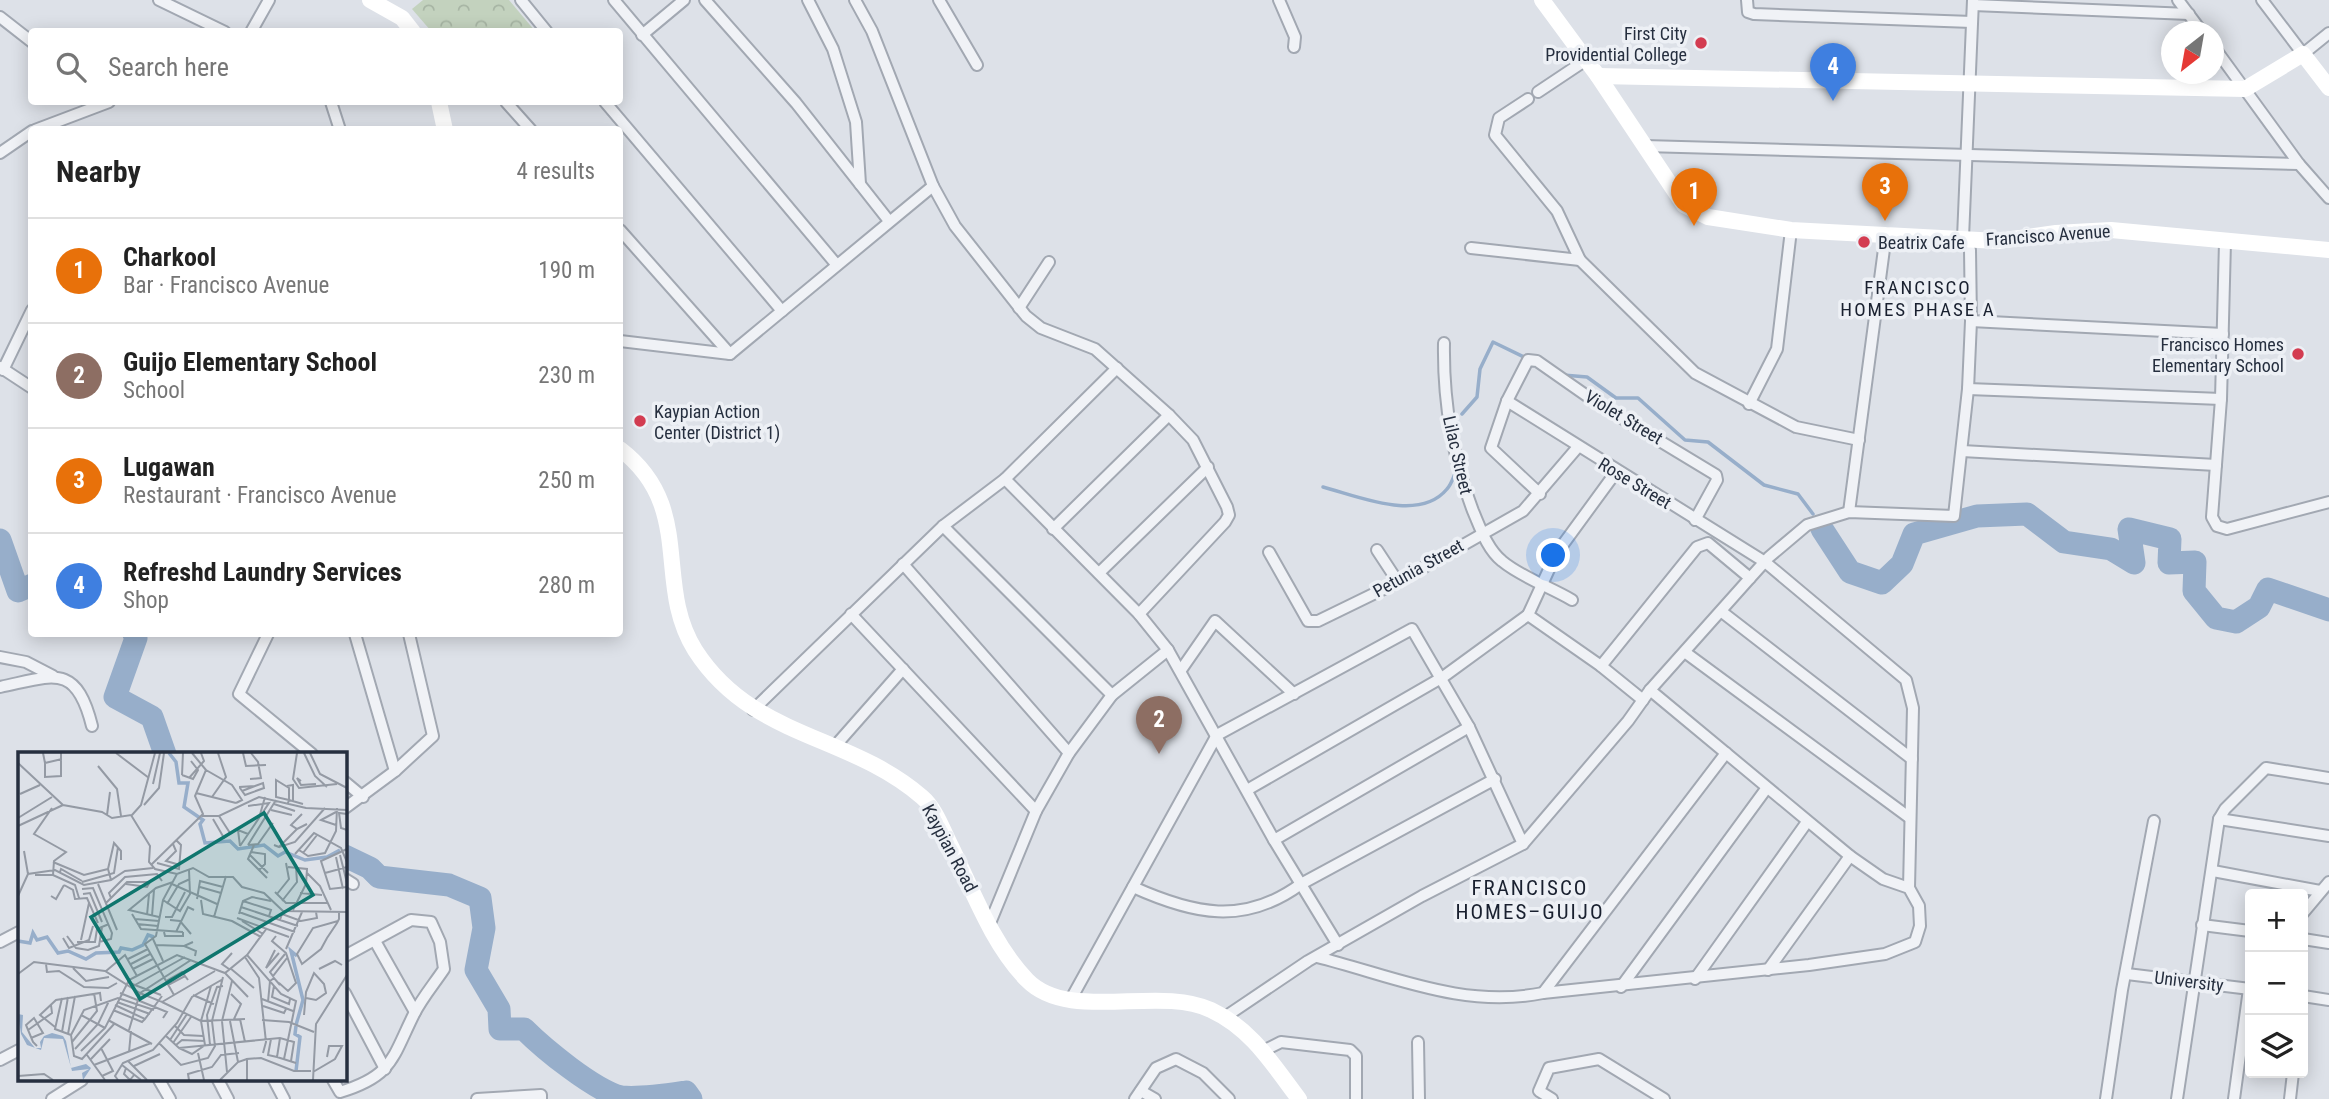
<!DOCTYPE html>
<html lang="en">
<head>
<meta charset="utf-8">
<style>
	body { margin:0; font-family:"Roboto Condensed",sans-serif; background:#f6f6f6; color:#222 }
	.controls { position:absolute; right:21px; bottom:21px; display:grid; overflow:hidden; border-radius:7px; box-shadow:0 4px 18px #0003 }
	.controls button { width:63px; height:63px; display:grid; place-items:center; padding:0; border:0; border-bottom:2px solid #e0e0e0; background:#fff; color:#222; font:35px sans-serif }
	.compass { position:absolute; left:2161px; top:21px; width:63px; height:63px; border-radius:50%; background:#fff; box-shadow:0 4px 18px #0003; rotate:211deg }
	.you { position:absolute; left:1554px; top:556px; width:24px; height:24px; margin:-18px; border:5px solid #fff; border-radius:50%; background:#1a73e8; box-shadow:0 0 0 10px #1a73e833 }
	.badge { display:grid; place-items:center; width:46px; height:46px; border-radius:50%; background:#b45309; color:#fff; font-size:23px; font-weight:700 }
	.pin { position:absolute; translate:-50% -58px; filter:drop-shadow(0 2px 4px #0008) }
	.pin::after { content:''; position:absolute; top:37px; width:24px; height:21px; background:inherit; clip-path:polygon(0 0,100% 0,50% 100%) }
	.list { margin:0; padding:0; list-style:none }
	h2 { display:flex; justify-content:space-between; align-items:center; height:91px; margin:0; padding:0 28px; font-size:30px }
	h2 small { font-size:23px; font-weight:400; color:#767676 }
	.list li { display:grid; grid-template-columns:46px 1fr auto; gap:21px; align-items:center; box-sizing:border-box; height:105px; padding:0 28px; border-top:2px solid #e0e0e0 }
	.list b { display:block; font-size:26px; white-space:nowrap }
	.list p { margin:0; font-size:23px; white-space:nowrap; color:#767676 }
	.list em { font-size:23px; font-style:normal; color:#767676 }
	.icon { flex:none; width:38px; height:38px; fill:none; stroke:currentColor; stroke-width:2; stroke-linecap:round; stroke-linejoin:round }
	.map { position:relative; flex:none; width:2329px; height:1099px; overflow:hidden }
	.search { position:absolute; background:#fff; box-shadow:0 4px 18px #0003; left:28px; top:28px; width:595px; height:77px; display:flex; align-items:center; gap:18px; box-sizing:border-box; padding:0 24px; border-radius:7px; color:#767676; font-size:26px }
	.panel { position:absolute; background:#fff; box-shadow:0 4px 18px #0003; left:28px; top:126px; width:595px; height:511px; border-radius:7px }
	.map>svg:first-child { display:block }
</style>
</head>
<body>
<div class="map">
<svg width="2329" height="1099" viewBox="0 0 2329 1099">
	<defs>
		<pattern id="park-crowns" width="20" height="18" patternUnits="userSpaceOnUse" patternTransform="scale(1.75)"><rect width="20" height="18" fill="#c3d2be"/><path d="M2 6a3 3 0 1 1 6 0M12 15a3 3 0 1 1 6 0" fill="none" stroke="#a7b5a4"/></pattern>
	</defs>
	<rect width="100%" height="100%" fill="#dde1e8"/>
	<!-- park -->
	<path fill="url(#park-crowns)" d="M423,0H509L535,31H431L412,9Z"/>
	<g fill="none" stroke-linecap="round" stroke-linejoin="round">
		<!-- stream -->
		<g stroke="#97aeca" stroke-width="3.5">
			<path d="M1563,375L1587,377L1616,398H1638L1685,440L1708,442L1764,485L1798,494L1813,514"/>
			<path d="M1462,414L1477,397L1480,369L1493,342L1528,359"/>
			<path d="M1323,487C1358,496 1419,523 1447,489C1452,484 1454,475 1457,469"/>
		</g>
		<!-- river -->
		<g stroke="#97aeca" stroke-width="23">
			<path d="M1822,529L1850,572L1882,583L1902,564L1914,534L1977,516L2027,514L2064,542L2111,549L2134,563L2129,529L2170,539L2169,563L2195,562L2194,591L2216,618L2236,622L2259,607L2268,589L2329,610"/>
			<path d="M0,540L18,591L32,585"/>
			<path d="M134,634L136,638L115,697L152,717L165,754"/>
			<path d="M345,856L370,868L379,877L449,885L480,898L484,928L476,970L499,1009L500,1029H524C544,1049 594,1090 621,1097C641,1099 666,1095 686,1092L691,1099"/>
		</g>
		<defs>
			<g id="street">
				<path d="M159,0L225,32"/>
				<path d="M521,0L547,32"/>
				<path d="M614,0L836,264"/>
				<path d="M705,0L796,103L889,221"/>
				<path d="M808,0L833,49L856,122L860,184"/>
				<path d="M855,0L872,31L933,186L955,226L1026,316L1041,328L1095,349L1169,415L1193,440L1227,507L1229,515L1225,522L1139,614"/>
				<path d="M939,0L977,65"/>
				<path d="M1279,0L1295,37L1294,47"/>
				<path d="M1747,0L1748,12L1754,14L1972,22"/>
				<path d="M2178,0L2202,32"/>
				<path d="M2262,0L2303,54L2329,33"/>
				<path d="M1973,5L2189,14"/>
				<path d="M0,17L32,42"/>
				<path d="M251,32L269,0"/>
				<path d="M642,35L684,0"/>
				<path d="M2214,47L2299,164L2329,198"/>
				<path d="M1538,92L1586,60"/>
				<path d="M331,102L340,130"/>
				<path d="M506,102L531,130"/>
				<path d="M605,102L782,311"/>
				<path d="M35,130L109,102"/>
				<path d="M1645,146L2299,164"/>
				<path d="M0,153L32,131"/>
				<path d="M620,230L730,354"/>
				<path d="M2225,242L2221,399L2212,517L2217,526L2227,529L2329,502"/>
				<path d="M1471,248L1580,260L1557,211L1495,135L1499,118L1528,99"/>
				<path d="M1580,260L1695,373L1796,427L1859,440"/>
				<path d="M1019,308L1049,262"/>
				<path d="M1971,321L2223,334"/>
				<path d="M620,341L730,354L933,186"/>
				<path d="M1444,343C1443,402 1452,456 1473,511C1480,527 1487,549 1502,561C1521,577 1550,587 1572,600"/>
				<path d="M0,367L32,388"/>
				<path d="M3,370L32,310"/>
				<path d="M1968,389L2221,399"/>
				<path d="M1507,401L1765,562L1906,680L1913,708L1909,888"/>
				<path d="M1749,404L1777,349L1791,230"/>
				<path d="M1962,451L2216,465"/>
				<path d="M1005,479L1139,614L1168,650L1274,840L1338,945"/>
				<path d="M1540,494L1491,448L1507,401L1528,360L1537,361L1597,403L1716,475L1717,480L1695,520"/>
				<path d="M1849,512L1886,234"/>
				<path d="M943,526L1112,695"/>
				<path d="M1053,529L1169,415"/>
				<path d="M1377,550L1398,582"/>
				<path d="M1269,552L1308,621H1318L1398,582L1523,511L1577,448"/>
				<path d="M903,564L1069,753"/>
				<path d="M1099,573L1208,467"/>
				<path d="M1722,612L1912,759"/>
				<path d="M851,614L1036,811L1069,753L1112,695L1168,650"/>
				<path d="M1528,615L1556,554L1616,472"/>
				<path d="M268,634L239,694L312,754"/>
				<path d="M355,634L395,771"/>
				<path d="M1686,653L1910,818"/>
				<path d="M0,657L26,662L53,676"/>
				<path d="M1181,670L1215,621L1294,694"/>
				<path d="M0,687C53,676 76,662 92,726"/>
				<path d="M1643,700L1601,666L1697,547L1708,543L1750,578"/>
				<path d="M753,710L943,526L1005,479L1117,368"/>
				<path d="M836,745L903,669"/>
				<path d="M345,782L363,797"/>
				<path d="M1247,790L1443,677L1528,615L1601,666"/>
				<path d="M345,808L395,771L433,736L409,634"/>
				<path d="M2219,819L2329,836"/>
				<path d="M1274,840L1469,727"/>
				<path d="M2213,871L2320,891"/>
				<path d="M345,879L353,884"/>
				<path d="M1133,887C1193,914 1244,926 1301,884L1495,779"/>
				<path d="M2303,913L2329,882"/>
				<path d="M990,923L1036,811"/>
				<path d="M2202,925L2250,931"/>
				<path d="M2303,939L2329,943"/>
				<path d="M375,941L415,1012"/>
				<path d="M0,942L19,932"/>
				<path d="M1317,957C1393,976 1463,1009 1543,993L1809,965L1885,954L1915,942L1920,926L1919,906L1909,888L1883,879L1850,856L1650,690"/>
				<path d="M1768,970L1850,856"/>
				<path d="M2127,974L2250,989"/>
				<path d="M1695,979L1807,822"/>
				<path d="M1621,987L1766,789"/>
				<path d="M345,993L385,1069"/>
				<path d="M1543,993L1726,753"/>
				<path d="M2303,996L2329,1000"/>
				<path d="M1071,999L1217,735L1412,629L1469,727L1523,844"/>
				<path d="M1225,1017L1308,961L1422,896L1523,844L1628,721L1650,690L1750,578L1769,557L1807,525L1849,512L1954,516L1968,389L1971,321L1970,250L1963,238L1973,0"/>
				<path d="M1418,1042L1419,1099"/>
				<path d="M1263,1051L1281,1042L1350,1050L1356,1056V1099"/>
				<path d="M0,1060L19,1050"/>
				<path d="M159,1080L170,1099"/>
				<path d="M218,1080L228,1099"/>
				<path d="M274,1080L284,1099"/>
				<path d="M333,1080L340,1092C393,1076 392,1058 414,1014C422,998 434,984 444,969L440,942L431,922L411,920L345,956"/>
				<path d="M1141,1091L1155,1099"/>
				<path d="M52,1099L82,1080"/>
				<path d="M477,1099L541,1095V1099"/>
				<path d="M1135,1099L1156,1068L1176,1059L1203,1073L1229,1099"/>
				<path d="M1552,1099L1539,1091L1549,1068L1599,1059L1664,1099"/>
				<path d="M2106,1099L2122,990L2154,821"/>
				<path d="M2177,1099L2219,819L2225,809L2266,768L2329,778"/>
				<path d="M2234,1099L2249,989"/>
				<path d="M2290,1099L2293,1073"/>
			</g>
		</defs>
		<!-- street casing -->
		<use href="#street" stroke="#a2a8b2" stroke-width="14"/>
		<!-- street -->
		<use href="#street" stroke="#f0f2f6" stroke-width="10"/>
		<!-- secondary -->
		<g stroke="#fff" stroke-width="16">
			<path d="M370,0L402,18L413,32"/>
			<path d="M1542,0L1598,76L1684,205L1708,217L1791,230L1998,241L2056,233L2111,230L2329,250"/>
			<path d="M1598,76L2245,89L2303,54L2329,88"/>
			<path d="M439,102L445,130"/>
			<path d="M620,449C696,507 653,583 695,650C752,739 848,733 922,797C935,808 942,828 949,842C972,888 991,943 1027,980C1069,1023 1158,985 1211,1010C1252,1029 1273,1065 1299,1099"/>
		</g>
	</g>
	<!-- markers -->
	<g fill="#d33c51" stroke="#edf0f5" stroke-width="2.5">
		<circle cx="1701" cy="43" r="7"/>
		<circle cx="1864" cy="242" r="7"/>
		<circle cx="2298" cy="354" r="7"/>
		<circle cx="640" cy="421" r="7"/>
	</g>
	<g text-anchor="middle" dominant-baseline="central" stroke-width="7" stroke-linejoin="round" paint-order="stroke">
		<!-- poi labels -->
		<g font-size="18" fill="#262f3f" stroke="#edf0f5" text-anchor="end">
			<text x="1687" y="33">First City<tspan x="1687" dy="21">Providential College</tspan></text>
			<text x="1878" y="242" text-anchor="start">Beatrix Cafe</text>
			<text x="2284" y="344">Francisco Homes<tspan x="2284" dy="21">Elementary School</tspan></text>
			<text x="654" y="411" text-anchor="start">Kaypian Action<tspan x="654" dy="21">Center (District 1)</tspan></text>
		</g>
		<!-- street labels -->
		<g font-size="18" fill="#262f3f" stroke="#edf0f5">
			<text transform="translate(2048 235) rotate(-4)">Francisco Avenue</text>
			<text transform="translate(1624 417) rotate(31)">Violet Street</text>
			<text transform="translate(1458 455) rotate(77)">Lilac Street</text>
			<text transform="translate(1635 483) rotate(31)">Rose Street</text>
			<text transform="translate(1418 568) rotate(-29)">Petunia Street</text>
			<text transform="translate(950 848) rotate(62)">Kaypian Road</text>
			<text transform="translate(2189 981) rotate(7)">University</text>
		</g>
		<!-- neighbourhood labels -->
		<g font-size="19" letter-spacing="2" fill="#19202f" stroke="#edf0f5">
			<text x="1918" y="287">FRANCISCO<tspan x="1918" dy="22">HOMES PHASE A</tspan></text>
		</g>
		<!-- quarter labels -->
		<g font-size="21" letter-spacing="2" fill="#19202f" stroke="#edf0f5">
			<text x="1530" y="888">FRANCISCO<tspan x="1530" dy="24">HOMES–GUIJO</tspan></text>
		</g>
	</g>
	<!-- overview -->
	<g transform="translate(18 752)">
		<rect width="329" height="329" fill="#dde1e8"/>
		<path d="M0,262L5,263L4,280L17,296H23L22,290L26,284L34,281L45,284L48,289L53,316L68,312L73,316L65,328L64,321L71,317L54,319L45,287L26,286L23,298L9,293L3,282Z" fill="#97aeca"/>
		<path fill="none" stroke="#97aeca" stroke-width="3.5" d="M151,1L158,10L161,31H170L166,55L185,68L182,72L187,91L212,89L220,97L246,93L260,104L267,100L287,108L309,105L322,98M0,189L12,191L15,181L19,188L29,185L40,201L50,199L68,207L78,201L101,200L103,196L114,198L125,193L130,183L136,185M278,273L285,248L273,199L279,204M278,274L277,282L282,285L278,319"/>
		<path fill="none" stroke="#949aa4" stroke-width="2" d="M25,1L27,11L44,7M98,1L131,26M225,1L228,14L248,13M279,1L275,27L281,36L319,32M286,1L297,24L309,35M292,1L302,22L329,36M0,11L45,53L84,60L94,66L113,63L132,94L131,110L137,117L159,122L175,116L191,125H215L224,135L246,141L265,159L329,160M27,11V25L43,24V1M80,14L99,37L103,64M188,18L214,33L224,48L218,51M164,23L175,27L180,18L173,9M164,23L165,1M171,26L186,9L183,1M232,27L243,26L240,10L233,1M283,29L279,26L283,33L298,32M135,32L142,1M269,34L275,33V50M224,39L245,31L246,36L227,43L222,36V35L237,34M178,41L218,51M2,42L22,33M194,45L208,25L200,1M270,51L271,48V36L258,28V45L271,48L285,52M256,52L277,59M126,53L141,36L146,1M230,54L251,51L245,60M34,56L16,82L48,100L36,109L35,123M253,58L274,63M318,60L303,68L318,73M284,62L273,73L279,77L289,72M329,62L321,61L323,76L329,78M89,63L92,40M114,63L123,53L137,1M184,64H201L241,45L288,56L329,58M0,66L34,45M195,67L206,86L212,81L201,64M0,74L45,53M155,92L158,99L148,109L162,113M230,93L258,48M230,93L240,92L255,71M236,93L230,107L249,126M256,93L261,95L279,77M222,94L241,66L247,45M222,94L220,78L230,82M261,95L277,90L307,56M329,97L303,109L312,137L329,135M281,98L290,104L307,101L318,79L319,56M6,99L10,122M233,100L247,102V112L241,118M285,101L299,83M277,102L296,81L323,96L329,110M232,103L250,121M322,103L329,131M318,105L325,137M35,110L66,123L90,117L93,128M139,111L161,117L163,93L158,88M134,112L185,62L177,44L188,18L174,1M270,115L289,117L288,132L275,158M90,117L96,91L103,99V108M42,120L43,117L64,129M289,121L302,134L313,158M307,121L329,115M17,123H35L57,133L61,146M64,130L96,121L100,95M80,132L99,178M108,132L129,135L132,130M154,132L199,152M46,133L55,138L57,147L69,146L80,171M182,135L203,141M64,137L75,136L94,181L93,187L81,190M257,140L268,151H309M282,141L304,143M65,142L72,141L84,170M259,142L271,127L268,111M0,144L10,122L37,118L66,133L93,128L107,119L135,116M33,144L38,147L46,133M93,146L91,141L107,125L139,122L144,129M179,147L182,129L205,135M145,148L162,159L172,142L171,118M183,148L185,162L214,169L243,185M225,149L253,158L251,164M264,149L279,130L278,115M88,151L109,130H132M149,152L161,132L172,127M223,155L280,174M221,160L277,180M114,162L123,177L165,180M221,162L225,149L234,145L253,149M129,163L131,142M134,164L136,138M141,165L111,158L138,136L155,130M147,165H154L167,140M196,165L208,124M219,166L271,185M117,167L141,169M152,168L162,169L173,182M262,168L264,162L283,169L299,166L298,160M224,169L245,182M320,169L295,176L279,202L284,212L303,197L309,186L319,171L321,167V159M119,172L140,174M146,180L147,184H165V180M158,180L170,155L176,158M49,184L58,196L70,198L81,194L84,175M258,184L254,189L268,201L278,231L270,239L261,231M45,186L51,196L71,188L75,174M135,187L145,209M63,188L71,151M59,190H77L79,177L91,172M175,190L166,194L178,199L177,204M138,193L166,194M268,197L284,160M257,198L248,216L261,201M267,202L252,220L255,224L269,206M229,203L263,242L278,249L266,307M227,205L241,226L248,290L245,301M110,207L130,197M28,212L29,220L41,219L66,235L90,236L99,231M113,212L132,202M55,216L68,229L91,225M212,216L236,236M115,217L135,207M211,217L204,212L214,201M301,217L317,209L324,213M88,219L107,203L119,224M207,221L230,245M0,222L16,210L87,219L122,241L173,208M148,229L164,220L167,224M109,230L143,243M117,233L167,205M150,233L167,224L170,228M256,234L254,245L271,252L272,247M102,241L149,260L145,266M213,242L223,252L216,267M156,243L127,192L138,184L145,148L159,122M175,243L196,252M44,246L37,277L53,283M244,247L275,259M99,250L132,262M144,250L183,269L193,234M250,250L252,229L256,226L262,233M97,253L127,267L144,244M245,254L266,261L268,257M95,258L124,270L127,267M63,263L87,276M286,263L288,240L296,221L306,232L308,241L298,248L288,246M222,267L227,290M90,268L134,292M244,268L271,270L296,280M212,269L220,310M97,271L64,307L56,304L53,283L66,258L100,246L136,258M157,274L166,283L185,284M37,275L22,263L38,248L82,241L83,249M10,278L34,261L33,253M111,278L122,241L144,250L197,219M44,280L50,245M50,282L57,244M148,284L161,296L262,286L276,290L273,309M13,286L25,281L16,266L8,273L15,290L19,294M262,286L259,305L278,311M253,287L250,303L259,305M152,288L169,262M54,290L79,259L76,241M141,291L163,313L190,306L197,294L194,269L205,225M155,291L173,265M158,293L164,288L187,289M192,293L189,263L199,235L205,234M83,296L95,319L84,324M161,296L174,302L187,293L183,269L227,267M57,297L80,272L91,249M63,299L87,276L111,228L159,203L207,221L229,203L249,176M111,300L113,279M180,301L186,328M69,303L87,328M73,307L92,287M110,309L129,328M76,313L133,291M104,313L123,328M116,314L142,302M108,316L106,322L112,328L116,323M209,320L204,269L214,229M295,320L317,307L324,294H311L309,305M0,324L26,322L35,328M100,328L97,324L105,311L135,298L159,271L174,245L205,227M171,328L170,322L194,315L203,303L221,301M202,328L220,310L229,307M229,328V307L243,306L276,319H293M295,328L298,272L329,223"/>
		<path fill="#0f766e" fill-opacity="0.15" stroke="#0f766e" stroke-width="3.5" d="M246,61L295,143L122,247L73,165Z"/>
		<rect width="329" height="329" fill="none" stroke="#262f3f" stroke-width="3.5"/>
	</g>
</svg>
<div class="controls">
<button>+</button>
<button>−</button>
<button><svg class="icon" aria-label="layers" viewBox="0 0 24 24"><path d="M12 4l9 5-9 5-9-5zM3 14l9 5 9-5"/></svg></button>
</div>
<svg class="compass" viewBox="-18 -18 36 36"><path d="M0-13l5 13h-10z" fill="#e53935"/><path d="M0 13l5-13h-10z" fill="#767676"/></svg>
<div class="you"></div>
<div class="pin badge" style="left:1694px;top:226px;background:#e8710a">1</div>
<div class="pin badge" style="left:1159px;top:754px;background:#8d6e63">2</div>
<div class="pin badge" style="left:1885px;top:221px;background:#e8710a">3</div>
<div class="pin badge" style="left:1833px;top:101px;background:#3f7fe0">4</div>
<div class="search"><svg class="icon" aria-label="search" viewBox="0 0 24 24"><circle cx="10" cy="10" r="6"/><path d="M15 15l6 6"/></svg>Search here</div>
<section class="panel">
<h2>Nearby<small>4 results</small></h2>
<ul class="list">
<li><span class="badge" style="background:#e8710a">1</span><div><b>Charkool</b><p>Bar · Francisco Avenue</p></div><em>190 m</em></li>
<li><span class="badge" style="background:#8d6e63">2</span><div><b>Guijo Elementary School</b><p>School</p></div><em>230 m</em></li>
<li><span class="badge" style="background:#e8710a">3</span><div><b>Lugawan</b><p>Restaurant · Francisco Avenue</p></div><em>250 m</em></li>
<li><span class="badge" style="background:#3f7fe0">4</span><div><b>Refreshd Laundry Services</b><p>Shop</p></div><em>280 m</em></li>
</ul>
</section>
</div>
</body>
</html>
